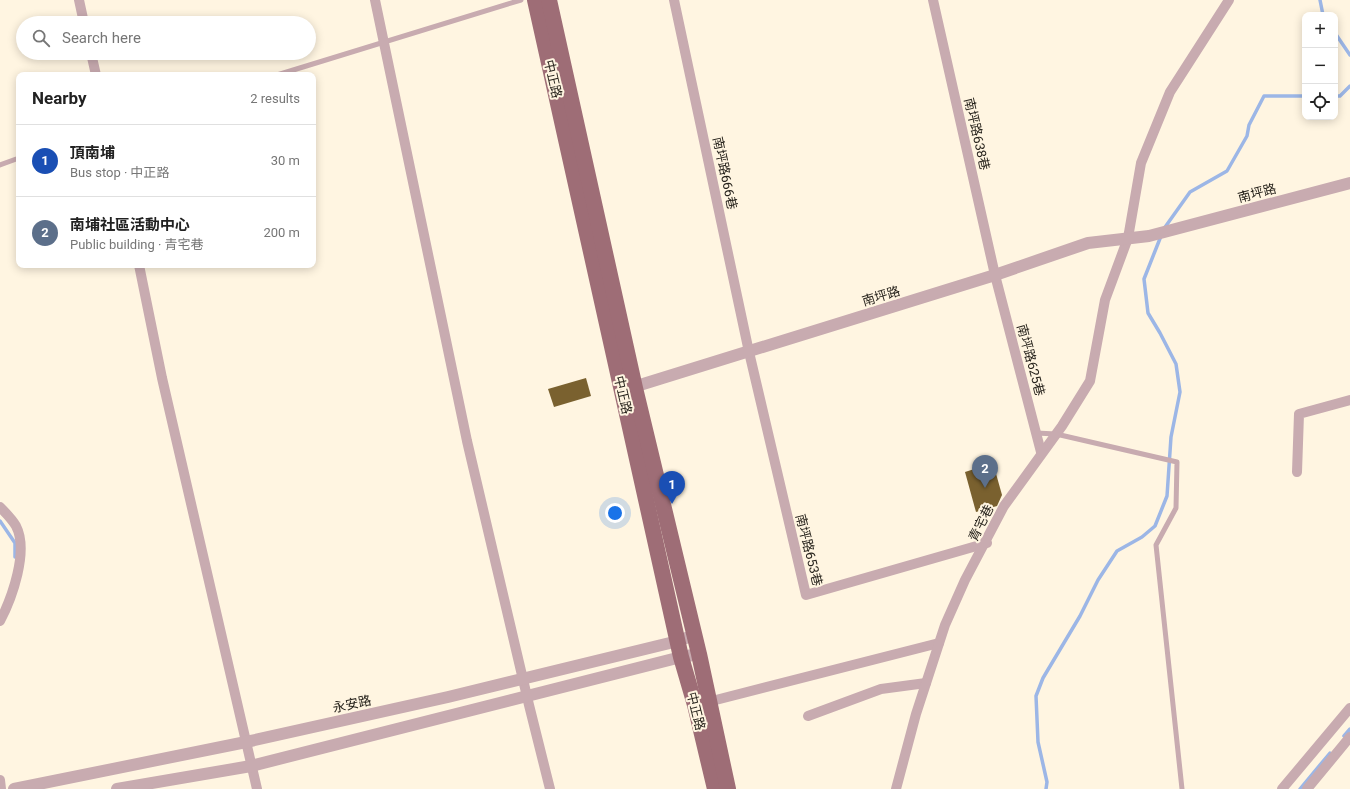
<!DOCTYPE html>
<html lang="en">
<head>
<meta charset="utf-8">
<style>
	body { margin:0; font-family:Roboto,"Noto Sans TC",sans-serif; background:#f2f2f2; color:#222 }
	.controls { position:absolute; right:12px; top:12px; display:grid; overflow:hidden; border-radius:8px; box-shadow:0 2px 10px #0003 }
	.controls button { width:36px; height:36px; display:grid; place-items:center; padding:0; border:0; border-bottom:1px solid #e0e0e0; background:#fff; color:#222; font:20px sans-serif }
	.you { position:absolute; left:615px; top:513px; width:14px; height:14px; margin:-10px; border:3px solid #fff; border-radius:50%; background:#1a73e8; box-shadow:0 0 0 6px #1a73e833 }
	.badge { display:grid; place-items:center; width:26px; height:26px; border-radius:50%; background:#8e690d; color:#fff; font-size:13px; font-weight:700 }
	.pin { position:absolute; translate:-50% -33px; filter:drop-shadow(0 1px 2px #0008) }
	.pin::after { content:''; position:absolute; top:21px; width:14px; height:12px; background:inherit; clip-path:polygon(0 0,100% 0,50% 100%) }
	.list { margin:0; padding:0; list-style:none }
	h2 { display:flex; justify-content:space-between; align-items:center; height:52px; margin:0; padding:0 16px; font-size:17px }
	h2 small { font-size:13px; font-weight:400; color:#767676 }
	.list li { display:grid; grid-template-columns:26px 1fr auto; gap:12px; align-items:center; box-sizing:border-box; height:72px; padding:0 16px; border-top:1px solid #e0e0e0 }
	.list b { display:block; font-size:15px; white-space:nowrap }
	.list p { margin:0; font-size:13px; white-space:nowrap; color:#767676 }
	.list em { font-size:13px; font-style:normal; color:#767676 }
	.icon { flex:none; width:22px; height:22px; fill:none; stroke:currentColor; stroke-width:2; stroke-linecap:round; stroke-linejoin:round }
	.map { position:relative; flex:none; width:1350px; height:789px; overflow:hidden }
	.search { position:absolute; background:#fff; box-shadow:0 2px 10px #0003; left:16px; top:16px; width:300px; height:44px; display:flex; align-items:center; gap:10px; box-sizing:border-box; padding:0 14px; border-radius:22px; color:#767676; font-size:15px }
	.panel { position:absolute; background:#fff; box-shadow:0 2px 10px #0003; left:16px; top:72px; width:300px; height:196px; border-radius:8px }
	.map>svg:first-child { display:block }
</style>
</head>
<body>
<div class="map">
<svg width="1350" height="789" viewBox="0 0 1350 789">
	<rect width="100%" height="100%" fill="#fff5e1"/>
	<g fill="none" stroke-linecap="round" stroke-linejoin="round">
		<!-- stream -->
		<g stroke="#9cb6e6" stroke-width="3.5">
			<path d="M1320,0L1323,15"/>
			<path d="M1335,33L1350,55"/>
			<path d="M1335,96H1340L1350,86"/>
			<path d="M1163,230L1190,192L1227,171L1247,136L1249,125L1264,96H1305"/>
			<path d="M0,521L15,543V557"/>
			<path d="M1344,736L1350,729"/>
			<path d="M1046,789L1047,782L1038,742L1036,696L1043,678L1080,616L1098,580L1117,551L1142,537L1155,526L1167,496L1171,437L1180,392L1176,364L1160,333L1148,313L1144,279L1161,236"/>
			<path d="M1300,789L1330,753"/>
		</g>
	</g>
	<!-- building -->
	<g fill="#7a612f">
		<path d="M586,378L591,396L554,407L548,389Z"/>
		<path d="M993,463L1002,495L997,506L976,512L965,472Z"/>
	</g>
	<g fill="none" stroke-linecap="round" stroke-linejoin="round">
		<!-- service -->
		<g stroke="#c8abb0" stroke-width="5">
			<path d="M277,75L521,0"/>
			<path d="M0,165L19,158"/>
			<path d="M1036,433L1056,434L1177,462L1176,508L1156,545L1182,789"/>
		</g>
		<!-- minor -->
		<g stroke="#c8abb0" stroke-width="10">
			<path d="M79,0L84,23"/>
			<path d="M375,0L467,441L529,705L550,789"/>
			<path d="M674,0L749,352L806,595L987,543"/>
			<path d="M933,0L995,275L1041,452"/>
			<path d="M91,53L96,75"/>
			<path d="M139,265L162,378L257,789"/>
			<path d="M1297,472L1299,414L1350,400"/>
			<path d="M0,507C6,513 12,519 16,526C29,551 12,598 0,621"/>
			<path d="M708,702L939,643"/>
			<path d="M808,716L881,689L926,683"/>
			<path d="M0,780L1,789"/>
			<path d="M896,789L916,714L945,625L965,580L1004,506L1062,426L1090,381L1105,300L1128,238L1141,163L1170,92L1229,0"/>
			<path d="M1282,789L1350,708"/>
			<path d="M1307,789L1350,737"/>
		</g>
		<!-- tertiary -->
		<g stroke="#c8abb0" stroke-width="12">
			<path d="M627,389L995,275L1088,243L1149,236L1350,183"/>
			<path d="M14,789L246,742L448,697L678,641L694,635"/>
			<path d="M117,789L251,766L681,657L699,654"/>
		</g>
		<!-- primary -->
		<g stroke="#9e6d76" stroke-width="16">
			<path d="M535,0L681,657L695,705L715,789"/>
			<path d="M549,0L635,388L699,654L728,789"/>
		</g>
	</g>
	<g text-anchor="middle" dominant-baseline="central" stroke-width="4" stroke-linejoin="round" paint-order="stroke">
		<!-- street labels -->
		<g font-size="13" fill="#28241d" stroke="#fff5e1">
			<text transform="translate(553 79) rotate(77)">中正路</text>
			<text transform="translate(977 134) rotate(77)">南坪路638巷</text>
			<text transform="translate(725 173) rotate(78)">南坪路666巷</text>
			<text transform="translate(1257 193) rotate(-15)">南坪路</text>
			<text transform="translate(881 296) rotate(-17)">南坪路</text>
			<text transform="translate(1031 360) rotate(75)">南坪路625巷</text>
			<text transform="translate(623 395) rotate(77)">中正路</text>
			<text transform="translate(981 523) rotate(-63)">青宅巷</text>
			<text transform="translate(809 550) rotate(76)">南坪路653巷</text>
			<text transform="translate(352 704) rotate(-12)">永安路</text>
			<text transform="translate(696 711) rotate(76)">中正路</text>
		</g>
	</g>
</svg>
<div class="controls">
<button>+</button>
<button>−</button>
<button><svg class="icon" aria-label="locate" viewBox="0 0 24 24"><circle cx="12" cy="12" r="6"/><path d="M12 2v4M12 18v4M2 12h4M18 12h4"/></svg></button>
</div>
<div class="you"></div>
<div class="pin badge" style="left:672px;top:504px;background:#1a4fb4">1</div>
<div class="pin badge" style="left:985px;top:488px;background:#5c6f8a">2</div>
<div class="search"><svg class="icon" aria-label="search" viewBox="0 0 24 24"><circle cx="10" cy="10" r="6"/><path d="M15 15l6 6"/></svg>Search here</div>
<section class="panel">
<h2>Nearby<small>2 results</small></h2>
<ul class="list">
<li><span class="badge" style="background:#1a4fb4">1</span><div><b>頂南埔</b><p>Bus stop · 中正路</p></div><em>30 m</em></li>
<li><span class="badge" style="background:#5c6f8a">2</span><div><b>南埔社區活動中心</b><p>Public building · 青宅巷</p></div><em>200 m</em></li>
</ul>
</section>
</div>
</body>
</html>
